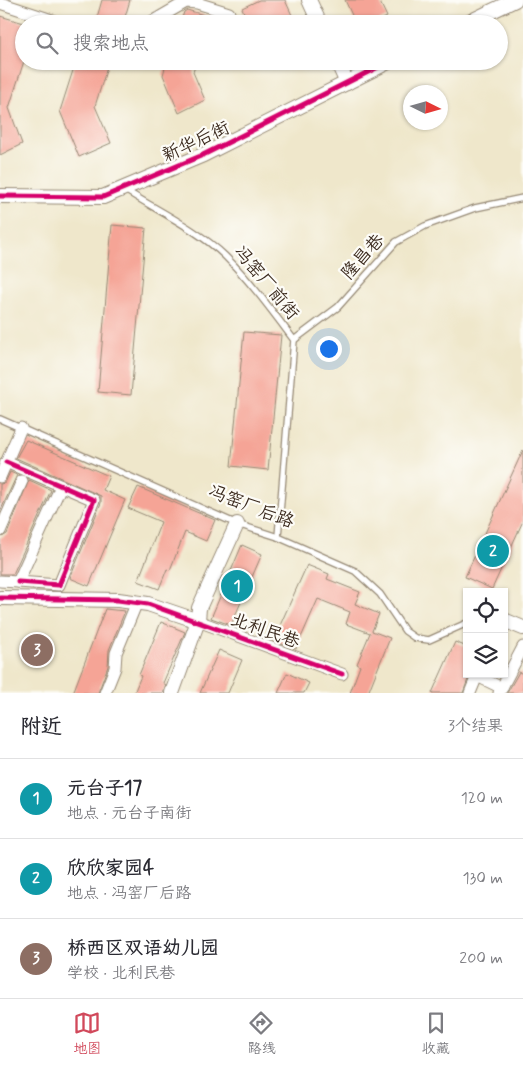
<!DOCTYPE html>
<html lang="zh">
<head>
<meta charset="utf-8">
<style>
	body { margin:0; font-family:Mynerve,"LXGW WenKai TC",sans-serif; background:#f7f7f7; color:#2b2b33 }
	.controls { position:absolute; right:15px; bottom:15px; display:grid; overflow:hidden; border-radius:0px; box-shadow:0 1px 4px #0004 }
	.controls button { width:45px; height:45px; display:grid; place-items:center; padding:0; border:0; border-bottom:1px solid #e1e1e2; background:#fff; color:#2b2b33; font:25px sans-serif }
	.compass { position:absolute; left:403px; top:85px; width:45px; height:45px; border-radius:50%; background:#fff; box-shadow:0 1px 4px #0004; rotate:95deg }
	.you { position:absolute; left:328px; top:348px; width:18px; height:18px; margin:-12px; border:4px solid #fff; border-radius:50%; background:#1a73e8; box-shadow:0 0 0 8px #1a73e833 }
	.badge { display:grid; place-items:center; width:32px; height:32px; border-radius:50%; background:#d1495b; color:#fff; font-size:16px; font-weight:700 }
	.pin { position:absolute; translate:-50% -50%; border:2px solid #fff; box-shadow:0 1px 5px #0006 }
	.list { margin:0; padding:0; list-style:none }
	h2 { display:flex; justify-content:space-between; align-items:center; height:65px; margin:0; padding:0 20px; font-size:21px }
	h2 small { font-size:16px; font-weight:400; color:#7c7c81 }
	.list li { display:grid; grid-template-columns:32px 1fr auto; gap:15px; align-items:center; box-sizing:border-box; height:80px; padding:0 20px; border-top:1px solid #e1e1e2 }
	.list b { display:block; font-size:19px; white-space:nowrap }
	.list p { margin:0; font-size:16px; white-space:nowrap; color:#7c7c81 }
	.list em { font-size:16px; font-style:normal; color:#7c7c81 }
	.icon { flex:none; width:28px; height:28px; fill:none; stroke:currentColor; stroke-width:2; stroke-linecap:round; stroke-linejoin:round }
	.map { position:relative; flex:none; width:523px; height:693px; overflow:hidden }
	.search { position:absolute; background:#fff; box-shadow:0 1px 4px #0004; left:15px; right:15px; top:15px; height:55px; display:flex; align-items:center; gap:12px; box-sizing:border-box; padding:0 18px; border-radius:28px; color:#7c7c81; font-size:19px }
	.sheet { height:305px; background:#fff }
	nav { display:flex; justify-content:space-around; align-items:center; box-sizing:border-box; height:70px; border-top:1px solid #e1e1e2; background:#fff; font-size:14px; color:#7c7c81 }
	nav a { display:grid; justify-items:center; gap:2px }
	nav .on { color:#d1495b }
	.map>svg:first-child { display:block }
</style>
</head>
<body>
<div class="map">
<svg width="523" height="693" viewBox="0 0 523 693">
	<rect width="100%" height="100%" fill="#fdfcf7"/>
	<filter id="ink" filterUnits="userSpaceOnUse"><feTurbulence type="fractalNoise" baseFrequency=".02" numOctaves="2"/><feDisplacementMap in="SourceGraphic" scale="10" xChannelSelector="R" yChannelSelector="G"/><feConvolveMatrix kernelMatrix="1 2 1 2 8 2 1 2 1" color-interpolation-filters="sRGB"/></filter>
	<filter id="wash" filterUnits="userSpaceOnUse"><feTurbulence type="fractalNoise" baseFrequency=".0096" numOctaves="4" result="noise"/><feDisplacementMap in="SourceGraphic" scale="20" xChannelSelector="R" yChannelSelector="G"/><feGaussianBlur stdDeviation="1.12" result="paint"/><feColorMatrix in="noise" values="0 0 0 0 0 0 0 0 0 0 0 0 0 0 0 0 0 1.4 0 .05"/><feComposite in="paint" operator="in"/></filter>
	<g filter="url(#wash)">
		<rect width="100%" height="100%" fill="#efe7cb"/>
		<g id="blocks">
			<!-- building -->
			<g fill="#f5a496">
				<path d="M102,0H130L123,24H104L96,21Z"/>
				<path d="M259,0H285L296,24H249L242,8Z"/>
				<path d="M345,0H379L387,17L372,24H356Z"/>
				<path d="M187,10L224,21V24H180L184,12Z"/>
				<path d="M0,16L24,23V61L9,108L22,144L0,155Z"/>
				<path d="M76,61H109L95,106L111,143L79,157L60,111Z"/>
				<path d="M167,61H197L193,72L205,100L179,113L163,75Z"/>
				<path d="M112,225L146,228L131,395L98,392Z"/>
				<path d="M244,332L281,335L268,470L231,466Z"/>
				<path d="M26,440L109,476L103,490L125,500L89,586L70,578L101,503V496L16,458Z"/>
				<path d="M523,450V521L492,589L465,577Z"/>
				<path d="M10,472L17,475L0,512V484L5,483Z"/>
				<path d="M29,480L51,490L13,574H0V538L7,534Z"/>
				<path d="M138,487L215,520L206,541L185,532L170,570L167,569L159,589L138,581L161,522L128,508Z"/>
				<path d="M242,545L262,554L231,625L211,618Z"/>
				<path d="M307,565L329,574L327,579L360,592L355,604L379,614L372,631L390,638L368,693H350L360,666L357,664L370,633L346,624L350,612L318,599L296,649L273,641Z"/>
				<path d="M105,609L125,611L109,650L108,666L98,693H73Z"/>
				<path d="M161,622L185,632L163,683L166,685L163,693H134L141,676L139,675Z"/>
				<path d="M455,642L467,647V674H470L463,693H432Z"/>
				<path d="M219,650L242,660L228,693H200Z"/>
				<path d="M519,672L523,674V693H507Z"/>
				<path d="M287,673L309,683L304,693H278Z"/>
			</g>
		</g>
	</g>
	<g filter="url(#ink)">
		<use href="#blocks" fill-opacity="0" stroke="#958874" stroke-width="1"/>
		<g fill="none" stroke-linecap="round" stroke-linejoin="round">
			<defs>
				<g id="service">
					<path d="M125,190C158,211 197,229 225,256C251,282 272,311 294,340L278,537"/>
					<path d="M294,340L338,307L396,242L425,226L475,208L523,198"/>
					<path d="M0,419L237,524L278,537L355,571L380,594L405,631L415,638L429,640L467,623"/>
				</g>
				<g id="minor">
					<path d="M0,3L64,24"/>
					<path d="M148,24L186,2L197,3L229,13"/>
					<path d="M6,462L94,500L59,585L18,582"/>
					<path d="M0,477L21,428"/>
					<path d="M0,531L22,481"/>
					<path d="M0,581L18,582L61,486"/>
					<path d="M198,621L342,674"/>
					<path d="M105,693L115,668L116,653L137,602"/>
					<path d="M470,693L477,676L502,688"/>
					<path d="M499,693L523,647"/>
				</g>
				<g id="tertiary">
					<path d="M309,0L320,24"/>
					<path d="M465,24L515,0"/>
					<path d="M337,61L347,83"/>
					<path d="M0,196L103,197L203,155L390,61"/>
					<path d="M0,598L118,600L148,604L198,621"/>
					<path d="M504,620L523,628"/>
					<path d="M172,693L198,621L199,608L237,524"/>
				</g>
			</defs>
			<!-- service casing -->
			<use href="#service" stroke="#958874" stroke-width="8"/>
			<!-- minor casing -->
			<use href="#minor" stroke="#958874" stroke-width="13"/>
			<!-- tertiary casing -->
			<use href="#tertiary" stroke="#958874" stroke-width="16"/>
			<!-- service -->
			<use href="#service" stroke="#fff" stroke-width="5.5"/>
			<!-- minor -->
			<use href="#minor" stroke="#fff" stroke-width="11"/>
			<!-- tertiary -->
			<use href="#tertiary" stroke="#fff" stroke-width="14"/>
			<defs>
				<g id="cycleway">
					<path d="M0,196L103,197L203,155L390,61"/>
					<path d="M6,462L94,500L59,585L18,582"/>
					<path d="M0,598L118,600L148,604L342,674"/>
				</g>
			</defs>
			<!-- cycleway casing -->
			<use href="#cycleway" stroke="#fdfcf7" stroke-width="8"/>
			<!-- cycleway -->
			<use href="#cycleway" stroke="#d6006c" stroke-width="5"/>
		</g>
	</g>
	<g text-anchor="middle" dominant-baseline="central" stroke-width="4.5" stroke-linejoin="round" paint-order="stroke">
		<!-- street labels -->
		<g font-size="18" fill="#3b2a1e" stroke="#fdfcf7">
			<text transform="translate(196 142) rotate(-25)">新华后街</text>
			<text transform="translate(363 257) rotate(-48)">隆昌巷</text>
			<text transform="translate(266 283) rotate(50)">冯窑厂前街</text>
			<text transform="translate(251 507) rotate(21)">冯窑厂后路</text>
			<text transform="translate(265 631) rotate(20)">北利民巷</text>
		</g>
	</g>
</svg>
<div class="controls">
<button><svg class="icon" aria-label="locate" viewBox="0 0 24 24"><circle cx="12" cy="12" r="6"/><path d="M12 2v4M12 18v4M2 12h4M18 12h4"/></svg></button>
<button><svg class="icon" aria-label="layers" viewBox="0 0 24 24"><path d="M12 4l9 5-9 5-9-5zM3 14l9 5 9-5"/></svg></button>
</div>
<svg class="compass" viewBox="-18 -18 36 36"><path d="M0-13l5 13h-10z" fill="#e53935"/><path d="M0 13l5-13h-10z" fill="#7c7c81"/></svg>
<div class="you"></div>
<div class="pin badge" style="left:237px;top:586px;background:#0f9aa8">1</div>
<div class="pin badge" style="left:493px;top:551px;background:#0f9aa8">2</div>
<div class="pin badge" style="left:37px;top:650px;background:#8d6e63">3</div>
<div class="search"><svg class="icon" aria-label="search" viewBox="0 0 24 24"><circle cx="10" cy="10" r="6"/><path d="M15 15l6 6"/></svg>搜索地点</div>
</div>
<section class="sheet">
<h2>附近<small>3个结果</small></h2>
<ul class="list">
<li><span class="badge" style="background:#0f9aa8">1</span><div><b>元台子17</b><p>地点 · 元台子南街</p></div><em>120 m</em></li>
<li><span class="badge" style="background:#0f9aa8">2</span><div><b>欣欣家园4</b><p>地点 · 冯窑厂后路</p></div><em>130 m</em></li>
<li><span class="badge" style="background:#8d6e63">3</span><div><b>桥西区双语幼儿园</b><p>学校 · 北利民巷</p></div><em>200 m</em></li>
</ul>
</section>
<nav>
<a class="on"><svg class="icon" aria-label="map" viewBox="0 0 24 24"><path d="M3 6l6-2 6 2 6-2v14l-6 2-6-2-6 2zM9 4v14M15 6v14"/></svg>地图</a>
<a><svg class="icon" aria-label="directions" viewBox="0 0 24 24"><path d="M12 3l9 9-9 9-9-9zM9 14v-3h6M13 9l2 2-2 2"/></svg>路线</a>
<a><svg class="icon" aria-label="saved" viewBox="0 0 24 24"><path d="M7 4h10v16l-5-4-5 4z"/></svg>收藏</a>
</nav>
</body>
</html>
